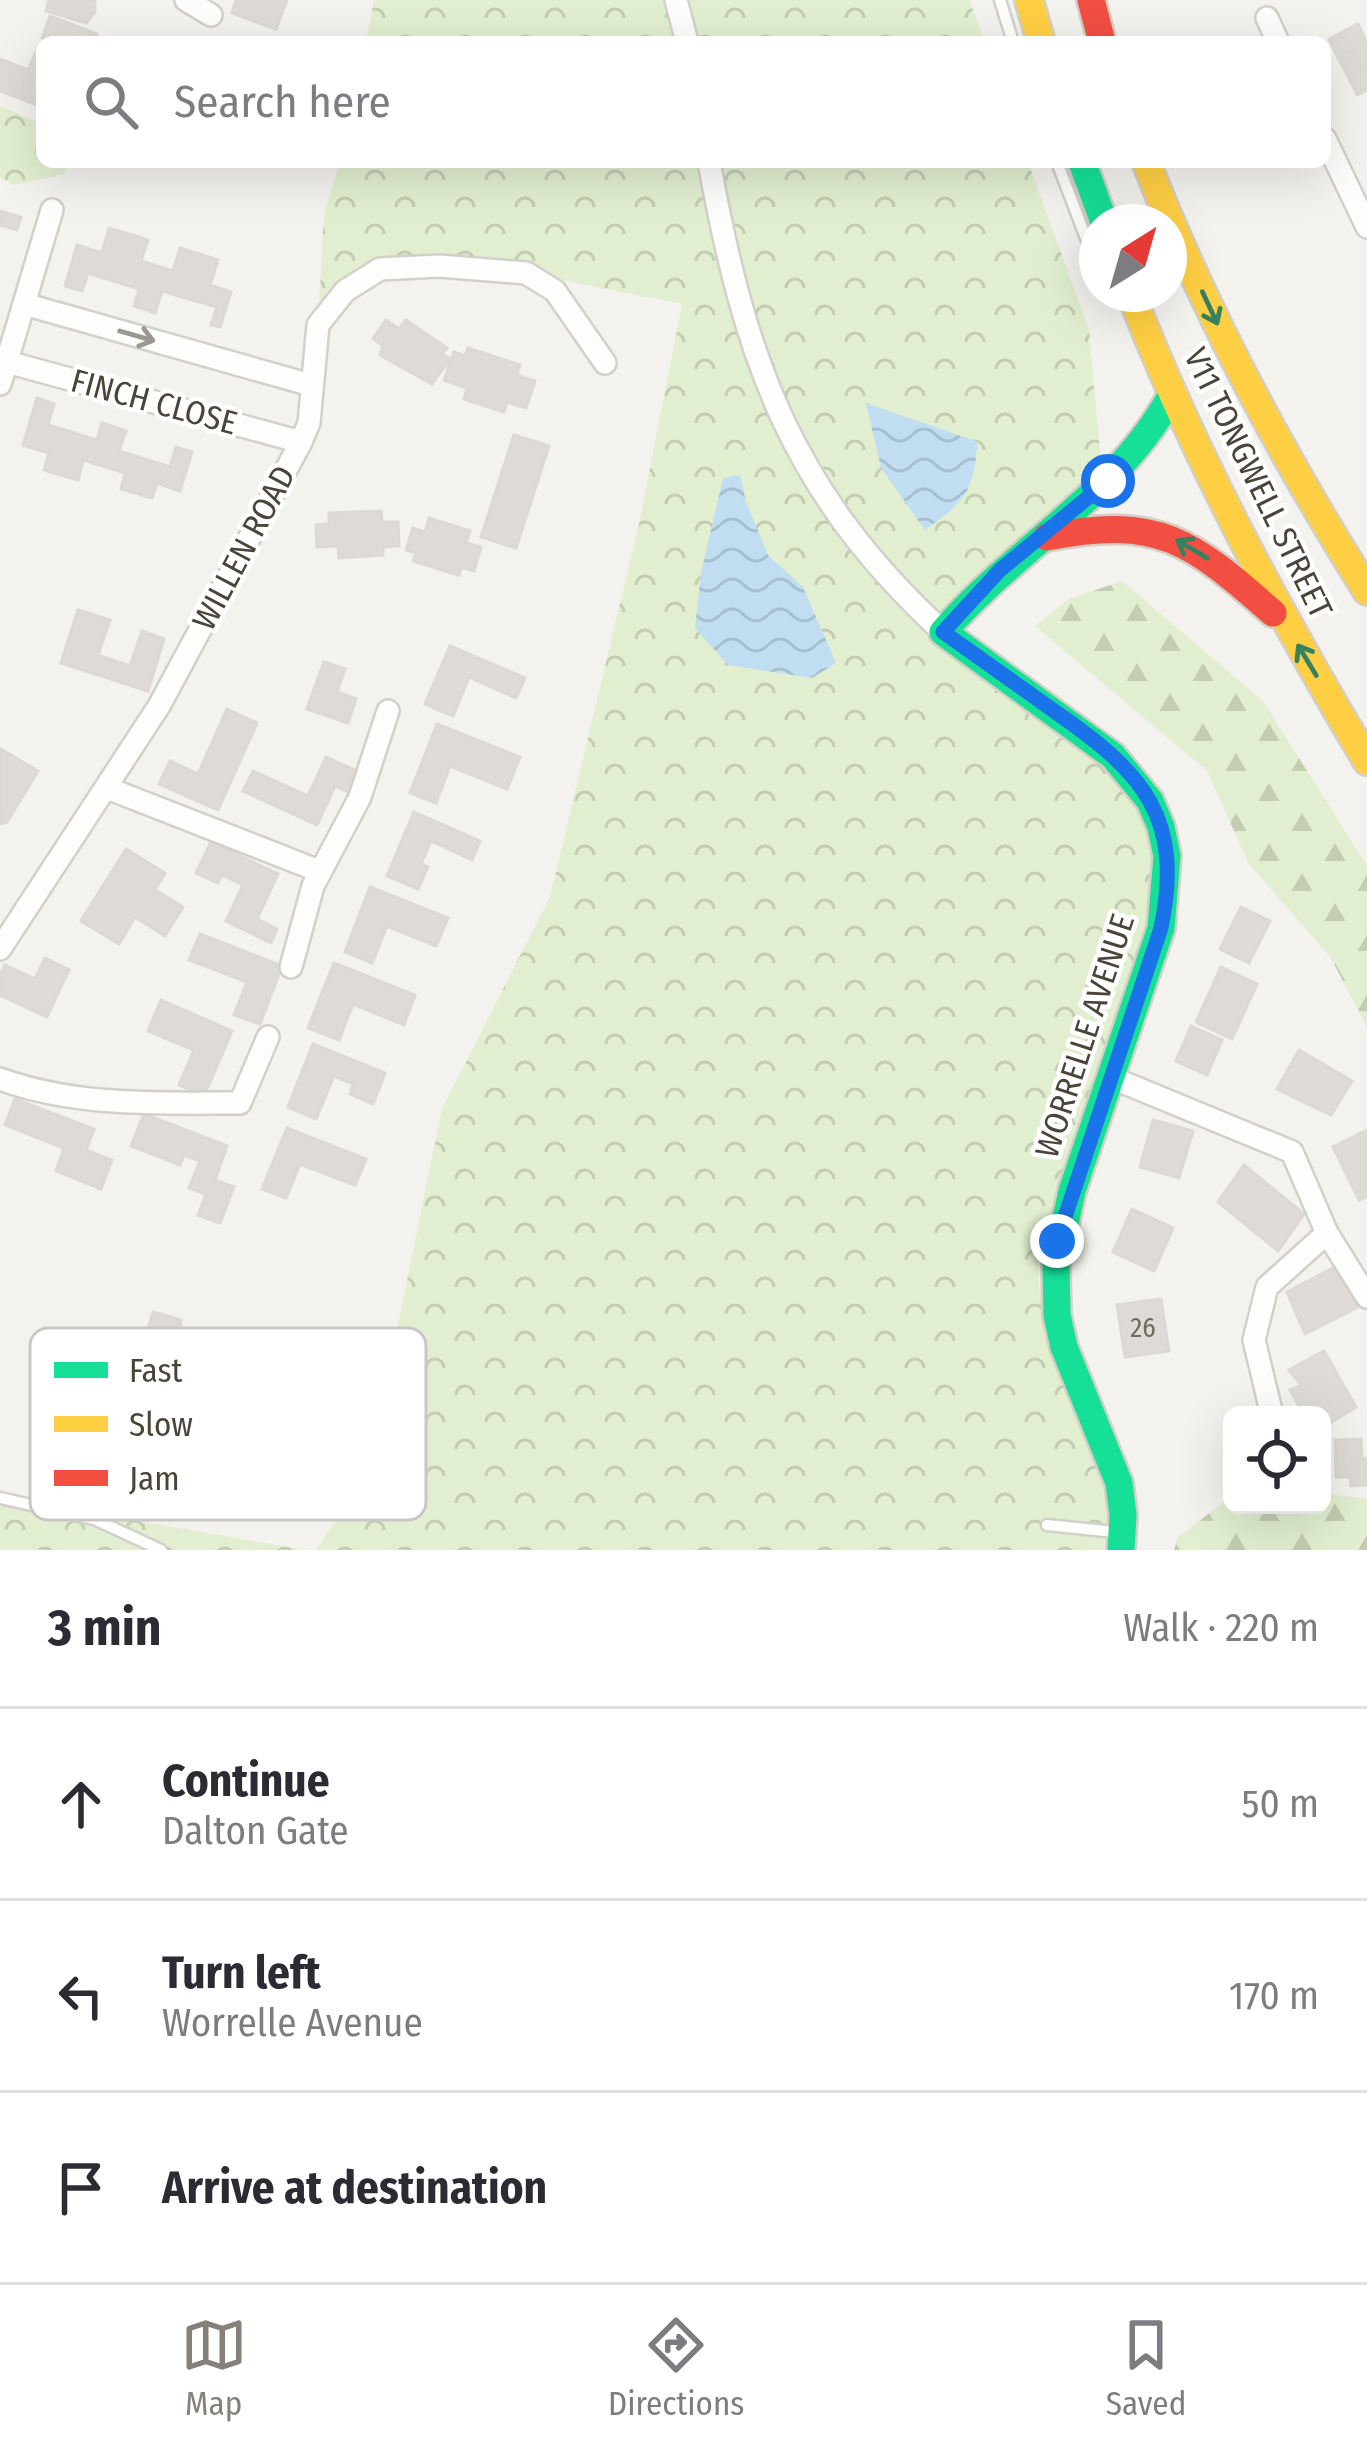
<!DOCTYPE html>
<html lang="en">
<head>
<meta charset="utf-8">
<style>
	body { margin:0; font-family:"Fira Sans Condensed",sans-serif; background:#f2f2f3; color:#2b2b33 }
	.controls { position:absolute; right:36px; bottom:36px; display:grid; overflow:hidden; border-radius:18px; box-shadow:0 12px 48px #0002 }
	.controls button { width:108px; height:108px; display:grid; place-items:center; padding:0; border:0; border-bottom:3px solid #e1e1e2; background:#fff; color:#2b2b33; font:60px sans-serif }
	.compass { position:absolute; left:1079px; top:204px; width:108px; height:108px; border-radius:50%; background:#fff; box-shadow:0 12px 48px #0002; rotate:37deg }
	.stop { position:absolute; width:36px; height:36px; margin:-27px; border:9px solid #1a73e8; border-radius:50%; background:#fff }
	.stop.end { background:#1a73e8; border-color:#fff; box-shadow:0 3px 12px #0008 }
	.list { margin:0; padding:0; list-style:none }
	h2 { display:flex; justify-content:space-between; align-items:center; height:156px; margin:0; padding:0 48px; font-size:51px }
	h2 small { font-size:39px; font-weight:400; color:#7c7c81 }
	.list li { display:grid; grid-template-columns:78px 1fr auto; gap:36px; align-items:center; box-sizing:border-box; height:192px; padding:0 48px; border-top:3px solid #e1e1e2 }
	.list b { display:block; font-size:45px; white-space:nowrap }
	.list p { margin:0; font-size:39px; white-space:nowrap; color:#7c7c81 }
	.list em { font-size:39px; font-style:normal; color:#7c7c81 }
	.icon { flex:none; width:66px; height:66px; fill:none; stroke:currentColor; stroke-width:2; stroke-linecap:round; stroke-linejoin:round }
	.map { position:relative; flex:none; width:1367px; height:1550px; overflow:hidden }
	.search { position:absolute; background:#fff; box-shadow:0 12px 48px #0002; left:36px; right:36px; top:36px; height:132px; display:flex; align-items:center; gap:30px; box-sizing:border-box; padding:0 42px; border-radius:18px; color:#7c7c81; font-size:45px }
	.sheet { height:732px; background:#fff }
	nav { display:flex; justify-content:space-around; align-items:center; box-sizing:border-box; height:168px; border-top:3px solid #e1e1e2; background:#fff; font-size:33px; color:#7c7c81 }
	nav a { display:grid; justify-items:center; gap:6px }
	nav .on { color:#868178 }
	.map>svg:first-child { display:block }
</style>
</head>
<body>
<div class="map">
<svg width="1367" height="1550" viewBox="0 0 1367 1550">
	<defs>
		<pattern id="forest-firs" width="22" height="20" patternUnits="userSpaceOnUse" patternTransform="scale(3)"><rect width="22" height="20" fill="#e1eecf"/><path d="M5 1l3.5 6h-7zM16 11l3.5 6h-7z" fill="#c3cdb2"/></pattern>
		<pattern id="park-crowns" width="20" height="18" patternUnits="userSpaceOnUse" patternTransform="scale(3)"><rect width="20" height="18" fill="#e1eecf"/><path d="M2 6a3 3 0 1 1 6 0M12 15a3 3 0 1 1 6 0" fill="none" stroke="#c3cdb2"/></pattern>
		<pattern id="water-waves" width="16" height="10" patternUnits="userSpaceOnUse" patternTransform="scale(3)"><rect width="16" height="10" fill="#c0ddf1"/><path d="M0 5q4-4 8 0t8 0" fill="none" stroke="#a6bfcf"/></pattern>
	</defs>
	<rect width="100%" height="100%" fill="#f4f2ee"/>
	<!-- forest -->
	<g fill="url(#forest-firs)">
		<path d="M1122,581L1263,701L1367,866V1028L1331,958L1249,864L1207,771L1035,626L1069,599Z"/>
		<path d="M1322,1493L1367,1499V1550H1174L1178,1537L1232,1496V1505H1322Z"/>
	</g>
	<!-- park -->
	<g fill="url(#park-crowns)">
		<path d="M374,0H969L985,42H366Z"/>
		<path d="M0,106L42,124V162H69L65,174L14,185L0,177Z"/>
		<path d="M340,162H1028L1089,330L1102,474L928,634L1070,738L1122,783L1143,821L1154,856L1153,901L1039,1251V1290L1108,1495L1104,1550H316L368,1472L442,1109L550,897L639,524L682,304L526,273L380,270L318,325L324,213Z"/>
		<path d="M0,1497L305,1550H0Z"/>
	</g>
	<!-- water -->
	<g fill="url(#water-waves)">
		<path d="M866,403L978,442C972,493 967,500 925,530L881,468Z"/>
		<path d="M740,475L746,502L768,555L803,587L836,663L812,678L728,665L695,628L701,573L723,478Z"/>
	</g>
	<!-- building -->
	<g fill="#dedbd6" stroke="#dcd9d4" stroke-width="3">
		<path d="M49,0H95V12L86,23L46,11Z"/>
		<path d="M236,0H287L276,29L232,13Z"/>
		<path d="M50,16L97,34L94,42H51L42,38Z"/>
		<path d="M1358,24L1367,43L1338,58L1329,39Z"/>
		<path d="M1367,43V67L1348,76L1338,58Z"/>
		<path d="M35,53L42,56V107L0,91V59L28,70Z"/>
		<path d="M1367,67V90L1357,95L1348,76Z"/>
		<path d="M0,211L21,217L17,230L0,225Z"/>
		<path d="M109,228L148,240L141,261L173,271L180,248L218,260L210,285L231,292L220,327L211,325L217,307L162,291L155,313L134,306L139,289L88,273L82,291L65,286L77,245L102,253Z"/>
		<path d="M386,320L399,329L406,320L447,348L442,354L450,359L432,384L380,355L383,346L373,338Z"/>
		<path d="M468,348L520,365L517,375L535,381L526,408L507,402L504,412L464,399L467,388L444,380L454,352L465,356Z"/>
		<path d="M37,398L54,404L48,425L97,440L102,423L126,431L119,451L170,467L176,447L192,452L180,491L157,483L152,498L121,489L125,473L83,460L78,480L44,470L49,453L23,445Z"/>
		<path d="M514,435L549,446L516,548L481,537Z"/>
		<path d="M381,511L382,522H398L399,546L383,547V555L339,558L338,546L317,547L316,525L329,524V513Z"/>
		<path d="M429,518L470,531L466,543L481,547L474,571L461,567L459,575L413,561L416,553L406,550L413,528L425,532Z"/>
		<path d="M78,610L110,620L98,655L130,666L142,631L164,639L148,691L61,663Z"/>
		<path d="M450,646L525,678L516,698L469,677L453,716L425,704Z"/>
		<path d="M324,662L345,669L337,692L356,699L348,723L307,709Z"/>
		<path d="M227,709L257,723L218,810L159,784L170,761L198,774Z"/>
		<path d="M437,724L520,757L507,789L450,766L436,803L410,793Z"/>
		<path d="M1,749L38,771L7,822L0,824Z"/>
		<path d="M326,757L363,774L353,794L335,786L317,825L243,791L253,771L308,796Z"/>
		<path d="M414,812L480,841L472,860L431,841L421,864L428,867L418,889L387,876Z"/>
		<path d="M211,842L278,874L257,919L277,929L271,943L226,921L243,885L222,875L218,883L196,873Z"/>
		<path d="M126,849L165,873L155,890L183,907L165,936L135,917L119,944L81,921Z"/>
		<path d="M370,887L448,918L436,946L387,926L372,963L345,952Z"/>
		<path d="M1241,907L1270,921L1249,963L1220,949Z"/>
		<path d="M200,934L282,966L260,1024L234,1015L247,982L189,960Z"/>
		<path d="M45,958L69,970L47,1017L0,995V975L5,965L35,979Z"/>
		<path d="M334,963L415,995L404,1025L353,1004L339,1040L308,1028Z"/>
		<path d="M1221,967L1257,984L1232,1039L1196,1022Z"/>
		<path d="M161,1000L232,1031L204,1096L179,1085L194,1050L148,1031Z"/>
		<path d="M1191,1026L1222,1040L1207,1075L1176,1061Z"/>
		<path d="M313,1044L385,1073L373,1104L350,1094L353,1084L334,1076L316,1119L288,1107Z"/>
		<path d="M1299,1050L1352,1081L1331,1115L1277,1089Z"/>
		<path d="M15,1099L94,1129L86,1150L112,1160L101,1189L56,1171L64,1148L5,1125Z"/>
		<path d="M144,1114L227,1146L215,1180L234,1187L220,1223L198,1215L206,1194L189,1188L200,1161L184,1155L180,1165L131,1146Z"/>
		<path d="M1153,1120L1193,1131L1179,1178L1140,1167Z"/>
		<path d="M287,1128L366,1159L355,1185L300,1164L286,1198L262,1189Z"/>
		<path d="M1367,1130V1196L1359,1200L1333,1147Z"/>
		<path d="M1244,1165L1304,1214L1278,1251L1218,1202Z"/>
		<path d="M1132,1209L1173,1228L1154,1271L1113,1252Z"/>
		<path d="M1337,1266L1358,1307L1305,1334L1287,1292Z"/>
		<path d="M1161,1299L1169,1351L1125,1357L1117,1305Z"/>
		<path d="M153,1312L181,1320L173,1382L146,1398L79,1378L91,1334L142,1349Z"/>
		<path d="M1324,1351L1356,1407L1322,1428V1415H1304L1290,1390L1301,1385L1289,1370Z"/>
		<path d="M1361,1439L1362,1459L1367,1458V1485L1351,1486L1350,1477H1336L1335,1440Z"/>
	</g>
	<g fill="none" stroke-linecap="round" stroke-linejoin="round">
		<defs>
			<g id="lane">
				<path d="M1000,0L1013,42"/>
				<path d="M1057,162L1097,267"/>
				<path d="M0,1498L94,1519L161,1550"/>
				<path d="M1047,1525L1115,1532"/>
			</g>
			<g id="street">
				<path d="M186,0L211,15"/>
				<path d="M676,0L687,42"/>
				<path d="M1267,18L1278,42"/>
				<path d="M1325,139L1367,227"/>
				<path d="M709,162C745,360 791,492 943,632"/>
				<path d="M24,304L311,385"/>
				<path d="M7,362L301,442"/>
				<path d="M0,384L52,210"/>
				<path d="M107,788L319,871"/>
				<path d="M0,949L159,706L301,442L309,423L318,325L345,291L380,269L439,266L526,273L555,291L605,363"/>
				<path d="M291,967L313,886L360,797L388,711"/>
				<path d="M1110,1077L1292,1152L1327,1233L1367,1297"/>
				<path d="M0,1079C77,1107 160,1103 240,1103L268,1037"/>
				<path d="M1272,1415L1254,1340L1267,1287L1327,1233"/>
			</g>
			<g id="fast">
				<path d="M1082,162L1104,222"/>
				<path d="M1121,1550L1123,1515L1119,1483L1064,1347L1057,1315L1056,1264L1072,1191L1161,928L1167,856L1161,827L1150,801L1113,756L943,632C1015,548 1118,494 1171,396"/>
			</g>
			<g id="slow">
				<path d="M1029,0L1041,42"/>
				<path d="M1146,162C1205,313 1281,454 1367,591"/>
				<path d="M1131,294C1195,458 1277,610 1367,761"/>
			</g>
			<g id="jam">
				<path d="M1091,0L1102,42"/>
				<path d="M1047,537C1159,515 1191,541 1273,613"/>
			</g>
		</defs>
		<!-- lane casing -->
		<use href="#lane" stroke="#d2d0cb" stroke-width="15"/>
		<!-- street casing -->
		<use href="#street" stroke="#d2d0cb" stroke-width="26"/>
		<!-- fast casing -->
		<use href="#fast" stroke="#d3cfc5" stroke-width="32"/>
		<!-- slow casing -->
		<use href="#slow" stroke="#d3cfc5" stroke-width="32"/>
		<!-- jam casing -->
		<use href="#jam" stroke="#d3cfc5" stroke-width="32"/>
		<!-- lane -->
		<use href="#lane" stroke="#fdfdfc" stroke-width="10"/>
		<!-- street -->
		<use href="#street" stroke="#fdfdfc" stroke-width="21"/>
		<!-- fast -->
		<use href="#fast" stroke="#16e098" stroke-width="27"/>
		<!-- slow -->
		<use href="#slow" stroke="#ffcf43" stroke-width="27"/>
		<!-- jam -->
		<use href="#jam" stroke="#f24e42" stroke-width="27"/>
	</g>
	<!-- one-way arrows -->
	<defs><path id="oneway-shaft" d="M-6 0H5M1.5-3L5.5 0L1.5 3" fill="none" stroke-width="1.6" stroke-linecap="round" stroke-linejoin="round" transform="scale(3)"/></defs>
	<g stroke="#36825f">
		<use href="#oneway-shaft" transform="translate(1210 308) rotate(65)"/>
		<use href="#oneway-shaft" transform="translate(1192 549) rotate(-149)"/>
		<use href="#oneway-shaft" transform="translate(1307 660) rotate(-121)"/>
	</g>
	<use stroke="#9b9791" href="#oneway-shaft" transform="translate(137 336) rotate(16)"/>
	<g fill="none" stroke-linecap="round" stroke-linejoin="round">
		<!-- route -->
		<path stroke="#1a73e8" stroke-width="15" d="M1057,1241L1161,928C1184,817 1143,773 1057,713C1019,686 981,659 943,632L1000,570L1108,481"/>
	</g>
	<g text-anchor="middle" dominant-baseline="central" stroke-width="9" stroke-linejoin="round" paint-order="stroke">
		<!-- number labels -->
		<g font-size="27" fill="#706a61">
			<text x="1143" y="1328">26</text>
		</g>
		<!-- street labels -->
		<g font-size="33" fill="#4b4439" stroke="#fff">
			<text transform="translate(154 402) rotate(15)">FINCH CLOSE</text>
			<text transform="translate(1258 483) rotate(64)">V11 TONGWELL STREET</text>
			<text transform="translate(244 548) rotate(-62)">WILLEN ROAD</text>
			<text transform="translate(1085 1036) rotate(-72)">WORRELLE AVENUE</text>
		</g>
	</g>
	<!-- legend -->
	<rect x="30" y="1328" width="396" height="192" rx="18" fill="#fff" stroke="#c9c7c4" stroke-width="3"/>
	<rect x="54" y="1362" width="54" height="16" fill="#16e098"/>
	<rect x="54" y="1416" width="54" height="16" fill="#ffcf43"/>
	<rect x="54" y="1470" width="54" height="16" fill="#f24e42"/>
	<g font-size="33" fill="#4b4439">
		<text x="129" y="1382">Fast</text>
		<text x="129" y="1436">Slow</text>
		<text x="129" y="1490">Jam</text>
	</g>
</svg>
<div class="controls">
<button><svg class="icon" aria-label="locate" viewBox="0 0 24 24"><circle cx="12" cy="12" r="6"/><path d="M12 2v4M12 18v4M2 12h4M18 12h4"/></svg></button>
</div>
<svg class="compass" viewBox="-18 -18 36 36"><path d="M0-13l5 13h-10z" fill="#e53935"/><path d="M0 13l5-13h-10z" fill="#7c7c81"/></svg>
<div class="stop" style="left:1108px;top:481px"></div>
<div class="stop end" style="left:1057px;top:1241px"></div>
<div class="search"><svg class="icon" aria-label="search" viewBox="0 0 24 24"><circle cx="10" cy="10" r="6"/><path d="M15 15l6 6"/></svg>Search here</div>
</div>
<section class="sheet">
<h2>3 min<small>Walk · 220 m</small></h2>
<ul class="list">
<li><svg class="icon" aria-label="ahead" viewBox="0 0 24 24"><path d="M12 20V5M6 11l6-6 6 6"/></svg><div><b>Continue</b><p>Dalton Gate</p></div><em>50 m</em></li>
<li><svg class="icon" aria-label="left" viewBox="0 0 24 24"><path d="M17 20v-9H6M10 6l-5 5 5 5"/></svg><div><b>Turn left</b><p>Worrelle Avenue</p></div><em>170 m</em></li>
<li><svg class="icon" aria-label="arrive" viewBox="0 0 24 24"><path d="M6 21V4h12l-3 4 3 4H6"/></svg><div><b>Arrive at destination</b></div></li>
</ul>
</section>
<nav>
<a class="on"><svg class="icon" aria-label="map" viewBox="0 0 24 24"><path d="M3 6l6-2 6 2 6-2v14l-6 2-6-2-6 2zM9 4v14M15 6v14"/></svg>Map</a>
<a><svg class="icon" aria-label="directions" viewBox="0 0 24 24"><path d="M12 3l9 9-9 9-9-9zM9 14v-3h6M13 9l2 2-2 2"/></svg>Directions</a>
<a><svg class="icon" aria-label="saved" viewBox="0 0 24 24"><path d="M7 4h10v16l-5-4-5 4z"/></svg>Saved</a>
</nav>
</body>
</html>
